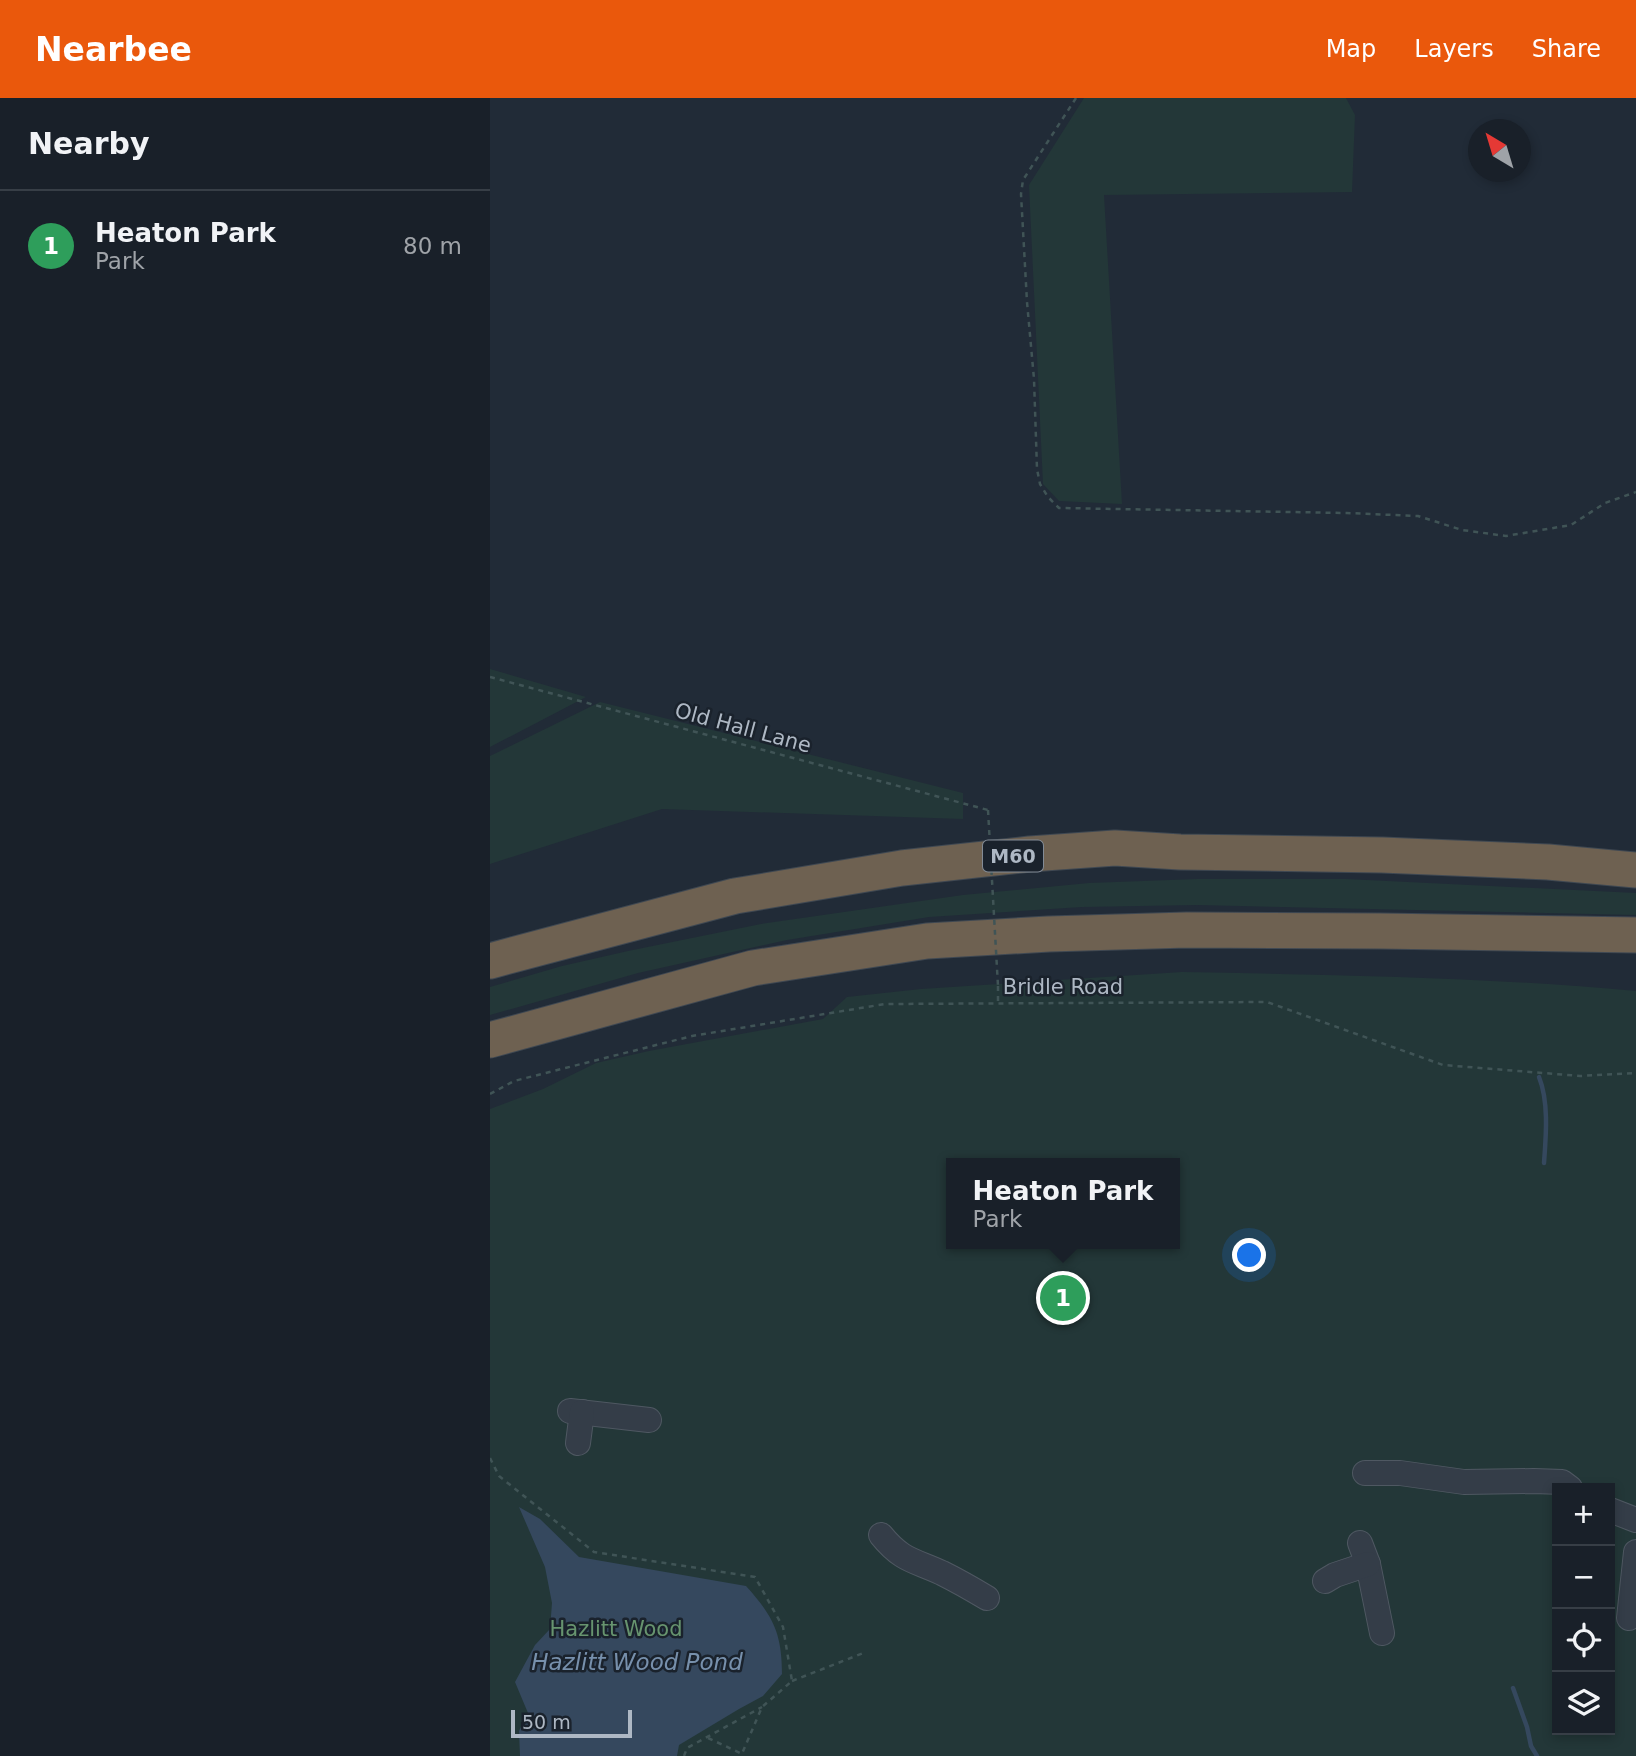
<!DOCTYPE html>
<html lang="en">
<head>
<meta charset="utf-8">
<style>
	body { margin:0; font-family:"DejaVu Sans",sans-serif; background:#222831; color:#f1f3f6 }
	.controls { position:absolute; right:21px; bottom:21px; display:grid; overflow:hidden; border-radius:0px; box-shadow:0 4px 10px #0003 }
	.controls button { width:63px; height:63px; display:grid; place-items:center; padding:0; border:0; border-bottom:2px solid #373e46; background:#192029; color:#f1f3f6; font:35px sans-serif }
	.compass { position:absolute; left:978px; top:21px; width:63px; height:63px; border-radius:50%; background:#192029; box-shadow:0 4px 10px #0003; rotate:322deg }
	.scale { position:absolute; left:21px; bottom:18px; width:121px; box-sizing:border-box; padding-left:7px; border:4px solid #aeb8c4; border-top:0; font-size:19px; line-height:24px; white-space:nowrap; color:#aeb8c4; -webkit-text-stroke:5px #1a222c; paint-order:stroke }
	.you { position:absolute; left:760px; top:1158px; width:24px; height:24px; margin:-18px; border:5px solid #fff; border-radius:50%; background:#1a73e8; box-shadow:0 0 0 10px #1a73e833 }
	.badge { display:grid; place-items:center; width:46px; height:46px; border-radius:50%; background:#ea580c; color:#fff; font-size:23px; font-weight:700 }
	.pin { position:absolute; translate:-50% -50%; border:4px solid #fff; box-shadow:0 2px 7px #0006 }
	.popup { position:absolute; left:456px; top:1060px; width:234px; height:91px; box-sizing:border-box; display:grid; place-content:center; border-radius:0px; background:#192029; filter:drop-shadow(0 2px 5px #0005); font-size:23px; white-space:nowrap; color:#9fa3a8 }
	.popup b { font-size:26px; color:#f1f3f6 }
	.popup::after { content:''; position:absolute; left:50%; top:100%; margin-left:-14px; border:14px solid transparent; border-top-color:#192029 }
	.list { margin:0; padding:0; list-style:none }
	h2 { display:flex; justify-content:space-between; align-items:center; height:91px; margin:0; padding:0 28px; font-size:30px }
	h2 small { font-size:23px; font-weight:400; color:#9fa3a8 }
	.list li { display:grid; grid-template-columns:46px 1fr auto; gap:21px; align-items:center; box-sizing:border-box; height:112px; padding:0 28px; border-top:2px solid #373e46 }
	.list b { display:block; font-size:26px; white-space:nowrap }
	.list p { margin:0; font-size:23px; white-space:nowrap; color:#9fa3a8 }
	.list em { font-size:23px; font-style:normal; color:#9fa3a8 }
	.icon { flex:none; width:38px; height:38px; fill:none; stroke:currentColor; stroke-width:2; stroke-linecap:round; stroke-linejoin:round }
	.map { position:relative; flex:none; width:1146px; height:1658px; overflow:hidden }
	header { display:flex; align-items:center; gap:42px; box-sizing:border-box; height:98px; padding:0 35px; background:#ea580c; color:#fff }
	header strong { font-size:33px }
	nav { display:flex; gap:38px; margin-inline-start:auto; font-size:24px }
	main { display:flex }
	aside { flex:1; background:#192029 }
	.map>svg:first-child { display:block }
</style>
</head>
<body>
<header>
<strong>Nearbee</strong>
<nav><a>Map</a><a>Layers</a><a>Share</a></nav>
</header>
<main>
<aside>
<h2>Nearby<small></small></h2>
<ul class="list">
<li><span class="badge" style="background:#2e9e5b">1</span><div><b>Heaton Park</b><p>Park</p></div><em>80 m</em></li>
</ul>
</aside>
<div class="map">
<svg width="1146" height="1658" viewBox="0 0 1146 1658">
	<rect width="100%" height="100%" fill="#212b37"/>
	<!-- green -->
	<g fill="#233738" fill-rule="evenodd">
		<path d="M594,0H856L865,17L862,94L614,97L632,406L569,403L553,386L539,87Z"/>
		<path d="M0,571L96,599L0,649Z"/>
		<path d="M110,604L473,695V721L172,711L0,766V658Z"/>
		<path d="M707,781H856L1146,795V817L707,807L592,809L439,819L297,842L148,875L0,917V889L72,868L138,853L271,826L473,797L599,785Z"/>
		<path d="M692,874C844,877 995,879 1146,893V1658H0V1011L53,991L106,965L159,953L333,921L357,899L431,891ZM461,1065H685V1146H461ZM1067,1390H1120V1632H1067Z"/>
	</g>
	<!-- water -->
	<path fill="#35485e" d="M29,1409L50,1421L89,1459L256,1488C283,1518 292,1535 292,1576L273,1598L249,1611L189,1647L187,1658H30L29,1633L38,1615L25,1584L45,1547L60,1531L62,1505L55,1469Z"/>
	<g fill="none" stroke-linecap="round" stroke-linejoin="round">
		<!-- stream -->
		<g stroke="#35485e" stroke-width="4.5">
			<path d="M1049,979C1059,1004 1056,1038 1054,1065"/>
			<path d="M1023,1590L1037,1629L1041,1648L1047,1658"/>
		</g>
		<defs>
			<g id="minor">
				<path d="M80,1313L159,1322"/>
				<path d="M88,1345L92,1314"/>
				<path d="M875,1375H910L974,1384L1044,1383L1072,1384L1080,1390"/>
				<path d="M1120,1412L1146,1422"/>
				<path d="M391,1437C412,1463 424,1462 452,1475C468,1483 482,1491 497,1500"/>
				<path d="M870,1445L878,1466L892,1535"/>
				<path d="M835,1483L845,1477L878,1466"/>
				<path d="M1139,1520L1146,1454"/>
			</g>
			<g id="highway">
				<path d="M0,863L245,798L412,770L540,756L625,750L690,754L892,757L1058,764L1146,772"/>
				<path d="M0,942L263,870L437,843L559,836L697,832L890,833L1146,837"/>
			</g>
		</defs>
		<!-- minor casing -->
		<use href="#minor" stroke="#4f5862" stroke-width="26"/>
		<!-- highway casing -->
		<use href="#highway" stroke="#3f4852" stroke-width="37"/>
		<!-- path -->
		<g stroke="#405456" stroke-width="2.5" stroke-dasharray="5 5" stroke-linecap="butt">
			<path d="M586,0L533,82L531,96L537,204L544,281L547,371L550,386L558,399L569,410L857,415L928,418L972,432L1016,438L1081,427L1115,405L1146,394"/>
			<path d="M0,579L498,712"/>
			<path d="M508,888V905"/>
			<path d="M0,996L24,983L202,938L395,906L777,904L953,967L1090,978L1146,975"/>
			<path d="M0,1360L9,1378L104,1454L265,1479L293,1529L302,1583L272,1609L251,1658"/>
			<path d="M302,1583L376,1554"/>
			<path d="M218,1640L250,1655"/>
			<path d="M194,1658L197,1650L272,1609"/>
		</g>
		<!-- minor -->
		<use href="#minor" stroke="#343d48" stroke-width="24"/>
		<!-- highway -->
		<use href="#highway" stroke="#6e6151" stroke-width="35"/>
		<!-- path-bridge -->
		<path stroke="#405456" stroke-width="2.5" stroke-dasharray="5 5" stroke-linecap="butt" d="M498,712L508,888"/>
	</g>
	<g text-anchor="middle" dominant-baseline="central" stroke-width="5" stroke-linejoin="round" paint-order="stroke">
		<!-- shield labels -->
		<rect fill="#1a222c" stroke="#828b96" stroke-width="2" x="493" y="742.5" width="60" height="31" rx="5"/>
		<g font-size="19" font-weight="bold" fill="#aeb8c4">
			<text x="523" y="758">M60</text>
		</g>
		<!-- street labels -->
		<g font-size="21" fill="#aeb8c4" stroke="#1a222c">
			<text transform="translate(253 630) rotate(15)">Old Hall Lane</text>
			<text x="573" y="889">Bridle Road</text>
		</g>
		<!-- park labels -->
		<g font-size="21" fill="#67946f" stroke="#1a222c">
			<text x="126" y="1531">Hazlitt Wood</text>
		</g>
		<!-- water labels -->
		<g font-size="23" font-style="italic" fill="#7790ac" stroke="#1a222c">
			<text x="147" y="1564">Hazlitt Wood Pond</text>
		</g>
	</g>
</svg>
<div class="controls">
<button>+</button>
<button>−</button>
<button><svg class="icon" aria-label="locate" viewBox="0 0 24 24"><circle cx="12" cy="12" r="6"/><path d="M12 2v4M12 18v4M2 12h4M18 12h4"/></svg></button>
<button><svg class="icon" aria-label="layers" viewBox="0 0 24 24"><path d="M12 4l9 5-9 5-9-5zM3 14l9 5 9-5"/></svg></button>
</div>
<svg class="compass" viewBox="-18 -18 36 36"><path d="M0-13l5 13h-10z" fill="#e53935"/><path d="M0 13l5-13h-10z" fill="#9fa3a8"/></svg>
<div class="scale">50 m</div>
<div class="you"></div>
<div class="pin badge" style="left:573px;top:1200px;background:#2e9e5b">1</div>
<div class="popup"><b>Heaton Park</b>Park</div>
</div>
</main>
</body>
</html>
